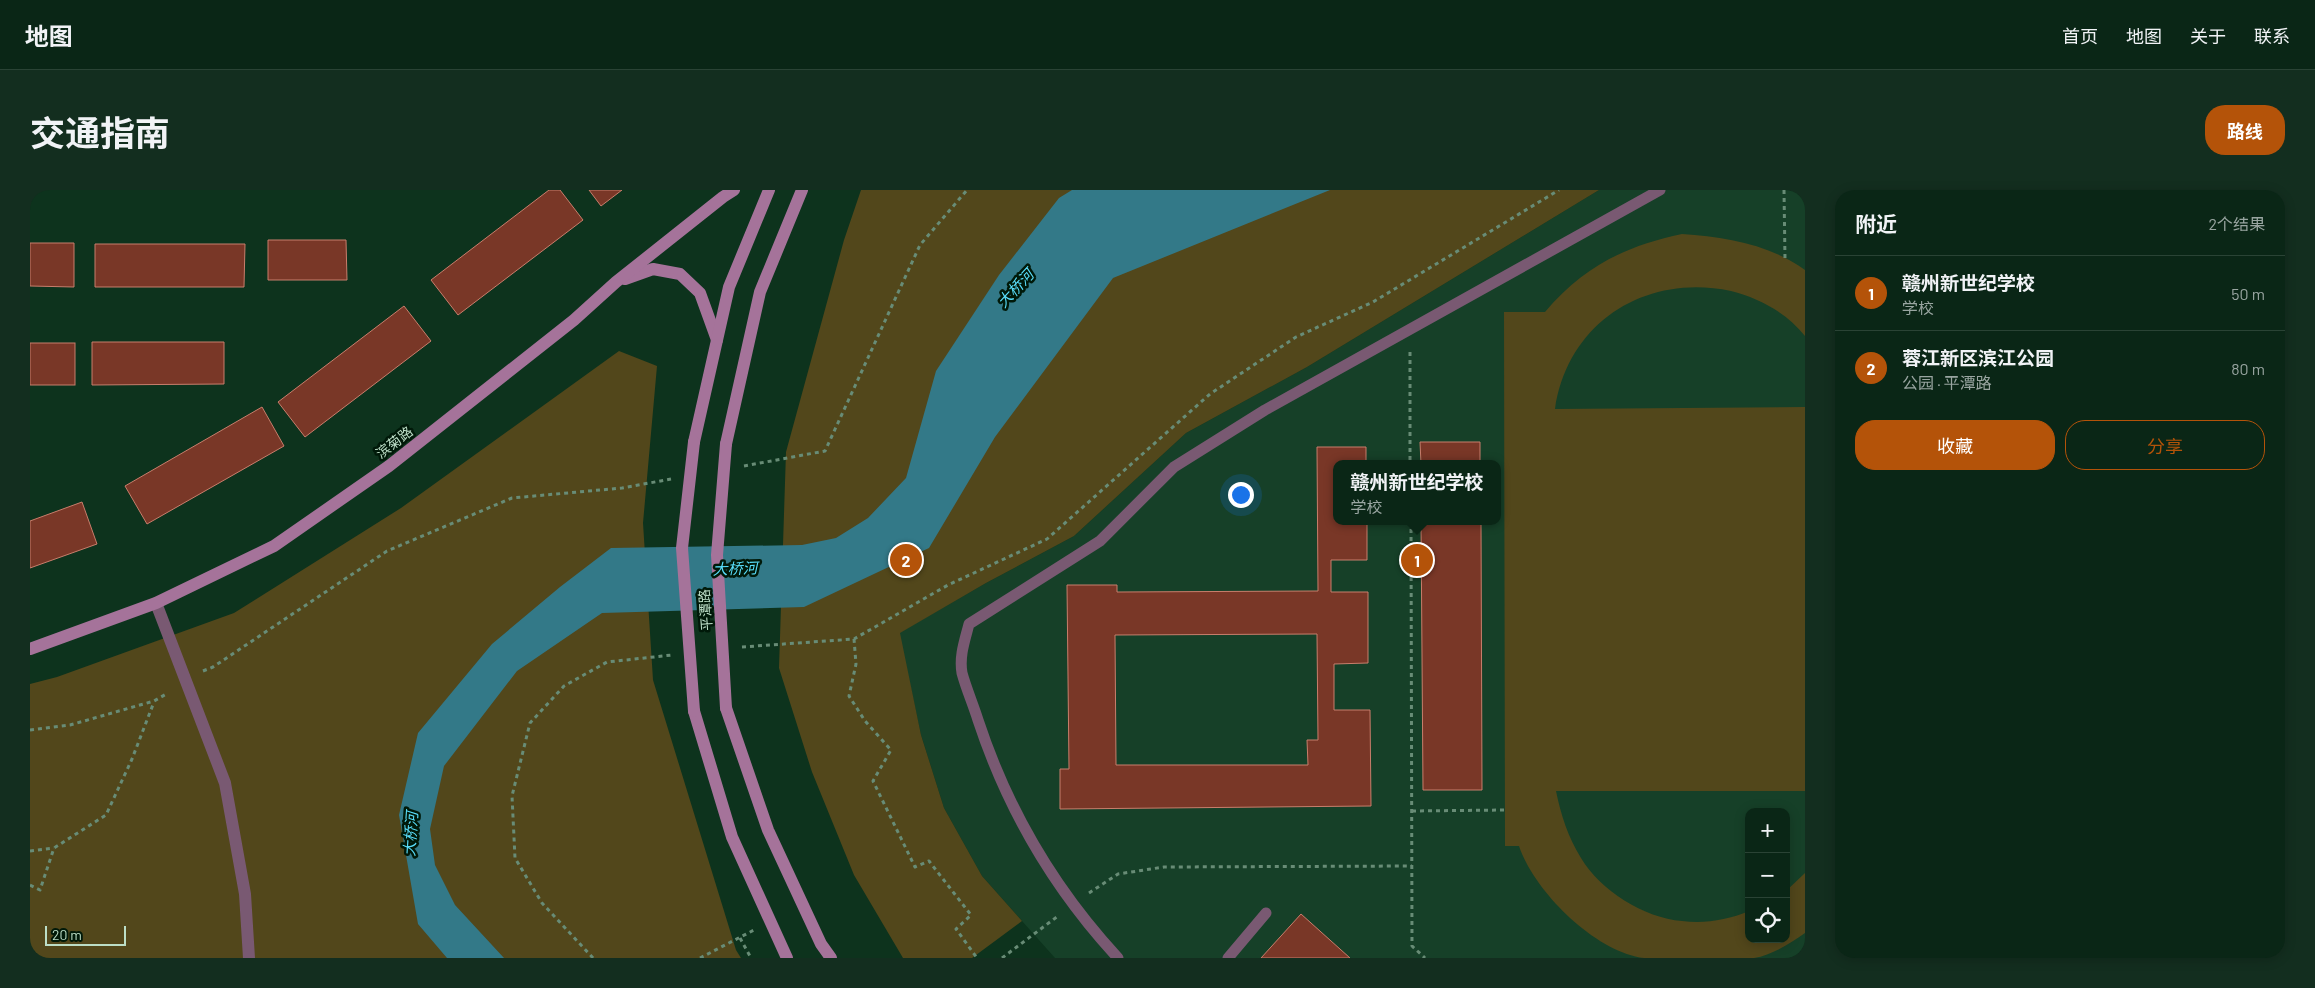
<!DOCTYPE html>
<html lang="zh">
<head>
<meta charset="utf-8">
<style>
	body { margin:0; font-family:Barlow,"Noto Sans SC",sans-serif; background:#132e1f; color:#f1f3f6 }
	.controls { position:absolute; right:15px; bottom:15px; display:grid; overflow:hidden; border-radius:10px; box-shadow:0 2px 12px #0003 }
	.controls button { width:45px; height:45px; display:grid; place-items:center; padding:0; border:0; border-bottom:1px solid #2a4335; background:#0a2616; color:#f1f3f6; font:25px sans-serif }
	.scale { position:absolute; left:15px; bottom:12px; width:81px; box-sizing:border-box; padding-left:5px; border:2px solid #bcdec7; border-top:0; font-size:14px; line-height:18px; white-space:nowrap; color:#bcdec7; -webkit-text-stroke:4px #001909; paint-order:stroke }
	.you { position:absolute; left:1210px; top:304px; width:18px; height:18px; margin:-12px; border:4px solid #fff; border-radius:50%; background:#1a73e8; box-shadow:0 0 0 8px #1a73e833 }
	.badge { display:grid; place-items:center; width:32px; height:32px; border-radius:50%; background:#b45309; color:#fff; font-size:16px; font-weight:700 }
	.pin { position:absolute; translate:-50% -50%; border:2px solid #fff; box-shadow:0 1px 5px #0006 }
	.popup { position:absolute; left:1303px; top:270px; width:168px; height:65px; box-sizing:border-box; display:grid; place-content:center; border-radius:10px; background:#0a2616; filter:drop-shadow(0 1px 4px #0005); font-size:16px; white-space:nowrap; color:#99a5a1 }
	.popup b { font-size:19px; color:#f1f3f6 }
	.popup::after { content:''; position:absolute; left:50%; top:100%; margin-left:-10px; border:10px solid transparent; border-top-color:#0a2616 }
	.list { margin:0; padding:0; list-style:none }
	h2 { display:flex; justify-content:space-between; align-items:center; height:65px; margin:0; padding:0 20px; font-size:21px }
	h2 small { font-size:16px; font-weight:400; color:#99a5a1 }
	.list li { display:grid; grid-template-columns:32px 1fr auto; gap:15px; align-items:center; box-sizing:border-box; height:75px; padding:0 20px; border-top:1px solid #2a4335 }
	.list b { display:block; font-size:19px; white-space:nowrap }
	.list p { margin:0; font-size:16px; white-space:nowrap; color:#99a5a1 }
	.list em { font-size:16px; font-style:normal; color:#99a5a1 }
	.actions { display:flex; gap:10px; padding:15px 20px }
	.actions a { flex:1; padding:11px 0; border:1px solid #b45309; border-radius:20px; text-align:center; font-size:18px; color:#b45309 }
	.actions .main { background:#b45309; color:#fff }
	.icon { flex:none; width:28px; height:28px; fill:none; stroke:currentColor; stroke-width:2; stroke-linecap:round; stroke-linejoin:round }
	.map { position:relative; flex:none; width:1775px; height:768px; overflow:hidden; border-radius:20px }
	header { display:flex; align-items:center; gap:30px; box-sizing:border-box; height:70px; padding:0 25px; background:#0a2616; border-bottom:1px solid #2a4335 }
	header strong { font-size:24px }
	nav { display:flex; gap:28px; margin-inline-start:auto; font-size:18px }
	.intro { display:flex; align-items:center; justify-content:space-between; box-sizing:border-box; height:120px; padding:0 30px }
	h1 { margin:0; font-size:35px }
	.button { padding:12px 22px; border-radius:20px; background:#b45309; color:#fff; font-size:18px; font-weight:700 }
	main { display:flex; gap:30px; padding:0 30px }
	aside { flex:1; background:#0a2616; border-radius:20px; box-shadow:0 2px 12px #0003 }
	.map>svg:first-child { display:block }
</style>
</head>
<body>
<header>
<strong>地图</strong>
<nav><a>首页</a><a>地图</a><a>关于</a><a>联系</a></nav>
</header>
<div class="intro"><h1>交通指南</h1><a class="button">路线</a></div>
<main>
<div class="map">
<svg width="1775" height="768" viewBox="0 0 1775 768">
	<rect width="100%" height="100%" fill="#0d331d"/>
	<!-- built -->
	<path fill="#164028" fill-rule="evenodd" d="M1569,0H1775V768H1025L952,686L914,618L891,545L869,443L956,393L1044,346L1156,243L1277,177ZM1307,274H1467V331H1307ZM1719,622H1756V749H1719Z"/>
	<!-- green -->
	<g fill="#52471b">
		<path d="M831,0H1569L1277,177L1156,243L1044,346L956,393L870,443L891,545L914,618L952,686L992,731L942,768H873L824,685L782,582L749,478L756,262L814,50Z"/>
		<path d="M1652,44C1695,47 1739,54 1775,80V146C1757,123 1729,108 1701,101C1617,83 1538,131 1525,219L1775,217V601H1526C1531,625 1538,647 1551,668C1570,700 1614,728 1652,731C1674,734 1698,730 1719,721V749H1756V701L1775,683V743C1761,753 1742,765 1724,768C1709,768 1690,768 1675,768C1655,768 1634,768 1614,768C1565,762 1504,701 1489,656H1475L1474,122H1515C1553,77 1595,56 1652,44Z"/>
		<path d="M589,161L627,176L613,333L623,490L706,760L711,768H0V494L27,487L204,423L371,318Z"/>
	</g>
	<!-- water -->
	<path fill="#337988" d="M1042,0H1300L1083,88L965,247L899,358L774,417L572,423L487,481L414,576L400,639L405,675L425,715L474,768H417L388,734L369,625L388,543L462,454L530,397L581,358L772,355L806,348L838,328L876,288L906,181L969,85L1029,8Z"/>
	<!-- building -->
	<g fill="#793727" stroke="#c87e6c" fill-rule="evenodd">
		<path d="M519,0H530L553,30L428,125L401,90Z"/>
		<path d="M559,0H592L571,16Z"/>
		<path d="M238,50H316L317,90H238Z"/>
		<path d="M0,53H44V97L0,96Z"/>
		<path d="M65,54H215L214,97H65Z"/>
		<path d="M374,116L401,151L275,247L248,212Z"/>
		<path d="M62,152H194V194L62,195Z"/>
		<rect x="0" y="153" width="45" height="42"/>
		<path d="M232,217L254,256L117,334L95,296Z"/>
		<path d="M1390,252H1450V274H1391Z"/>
		<path d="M1287,257H1336V274H1307V331H1337V370H1301V402H1338V473L1304,474V520H1340L1341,616L1030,619V579H1039L1037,395H1087V402L1288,401ZM1287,444L1288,550H1277L1278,575H1086L1085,445Z"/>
		<path d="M52,312L67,354L0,378V331Z"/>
		<path d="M1391,331H1451L1452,600H1393Z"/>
		<path d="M1271,724L1320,768H1231Z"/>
	</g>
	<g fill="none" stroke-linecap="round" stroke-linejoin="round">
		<!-- path -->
		<g stroke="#688c76" stroke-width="3" stroke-dasharray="4 4" stroke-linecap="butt">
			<path d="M1754,0L1755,69"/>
			<path d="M1380,162V274"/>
			<path d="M714,276L795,261L890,55L937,0"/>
			<path d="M1381,331L1382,756L1395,768"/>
			<path d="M824,449L826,474L819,506L835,531L861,560L843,591L885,677L899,671L941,725L926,739L947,768"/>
			<path d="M712,457L824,449L918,395L1017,349L1180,204L1266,147L1343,112L1529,0"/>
			<path d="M173,481L183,477L357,361L482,308L592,298L641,289"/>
			<path d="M0,540L40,535L124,511L138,503"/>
			<path d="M1382,621L1475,620"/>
			<path d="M0,661L24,658"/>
			<path d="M0,695L10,700L24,658L76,625L102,569L124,512"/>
			<path d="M1059,703L1088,684L1134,677L1382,676"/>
			<path d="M710,748L721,768"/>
			<path d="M563,768L512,713L485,668L482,606L500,533L534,496L577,472L642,465"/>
			<path d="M670,768L724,740"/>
			<path d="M972,768L1028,726"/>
		</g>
		<!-- lane -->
		<g stroke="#795972" stroke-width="11">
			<path d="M1088,768C1025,700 977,618 948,530C943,514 936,498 932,483C929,466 935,450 939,434L1070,351L1144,277L1235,220L1630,0"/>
			<path d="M1198,768L1236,723"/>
		</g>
		<!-- street -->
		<path stroke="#795972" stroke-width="12" d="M126,413L195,593L215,704L219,768"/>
		<!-- secondary -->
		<g stroke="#a5739a" stroke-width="12">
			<path d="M595,89L623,79L650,84L670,103L687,150"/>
			<path d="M664,252L699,97L739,0"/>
			<path d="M696,254L730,102L772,0"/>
			<path d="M0,459L126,413L244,356L359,276L544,130L586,92L693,7L704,0"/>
			<path d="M696,518L738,640L791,754L801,768"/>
			<path d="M664,521L702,647L757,768"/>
		</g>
		<!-- secondary-bridge -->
		<g stroke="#a5739a" stroke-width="12">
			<path d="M664,252L652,358L664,521"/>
			<path d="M696,254L687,365L696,518"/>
		</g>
	</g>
	<g text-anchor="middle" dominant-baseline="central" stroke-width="5" stroke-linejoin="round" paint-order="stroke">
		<!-- street labels -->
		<g font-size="14" fill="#bcdec7" stroke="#001909">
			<text transform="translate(364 252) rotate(-38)">滨菊路</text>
			<text transform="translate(675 420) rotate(-94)">平潭路</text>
		</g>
		<!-- water labels -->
		<g font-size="15" font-style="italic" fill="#59defb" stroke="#001909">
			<text transform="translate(985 98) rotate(-47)">大桥河</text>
			<text transform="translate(705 378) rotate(-2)">大桥河</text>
			<text transform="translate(380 644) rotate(-86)">大桥河</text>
		</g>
	</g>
</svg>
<div class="controls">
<button>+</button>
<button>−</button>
<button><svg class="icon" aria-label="locate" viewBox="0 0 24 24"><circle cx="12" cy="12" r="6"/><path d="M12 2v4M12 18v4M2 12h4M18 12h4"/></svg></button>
</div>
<div class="scale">20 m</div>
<div class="you"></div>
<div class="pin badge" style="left:1387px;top:370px">1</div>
<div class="popup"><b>赣州新世纪学校</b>学校</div>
<div class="pin badge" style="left:876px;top:370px">2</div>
</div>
<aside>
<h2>附近<small>2个结果</small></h2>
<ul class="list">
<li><span class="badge">1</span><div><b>赣州新世纪学校</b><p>学校</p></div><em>50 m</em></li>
<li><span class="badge">2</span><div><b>蓉江新区滨江公园</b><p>公园 · 平潭路</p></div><em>80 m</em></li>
</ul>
<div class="actions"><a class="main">收藏</a><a>分享</a></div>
</aside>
</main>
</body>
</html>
